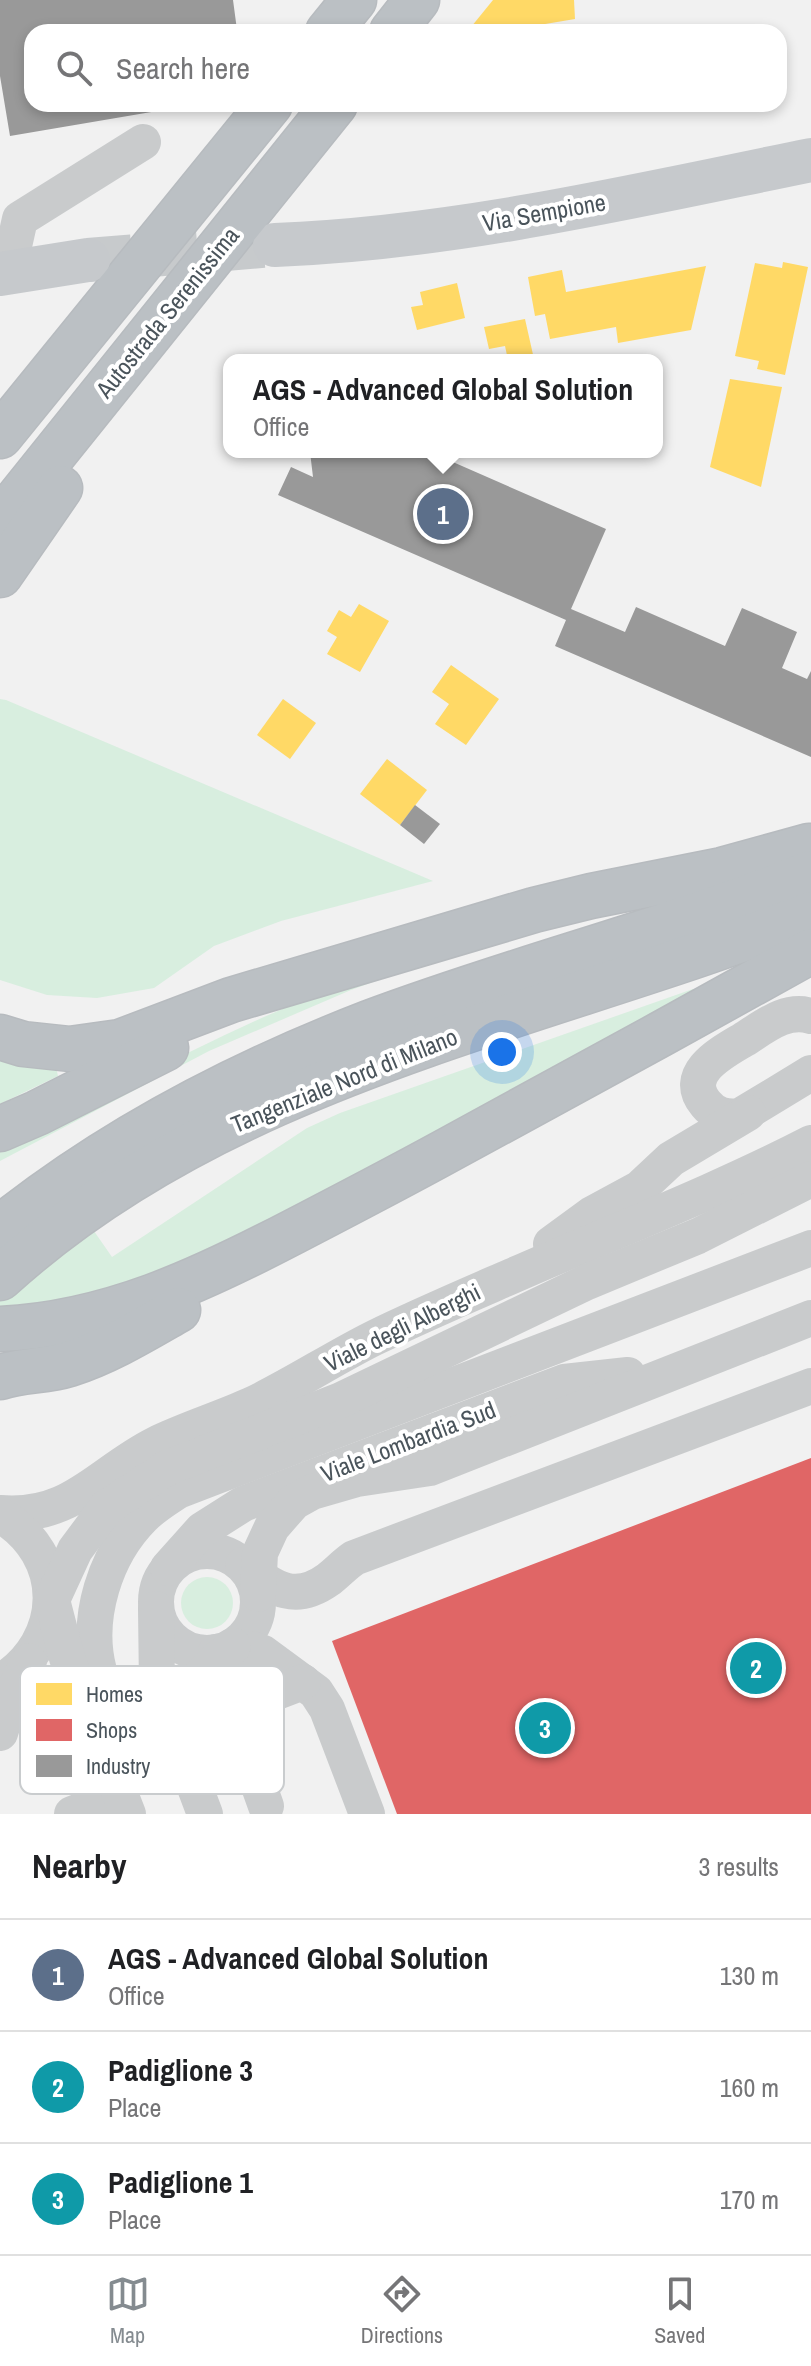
<!DOCTYPE html>
<html lang="en">
<head>
<meta charset="utf-8">
<style>
	body { margin:0; font-family:"Archivo Narrow",sans-serif; background:#f2f2f2; color:#202124 }
	.you { position:absolute; left:502px; top:1052px; width:28px; height:28px; margin:-20px; border:6px solid #fff; border-radius:50%; background:#1a73e8; box-shadow:0 0 0 12px #1a73e833 }
	.badge { display:grid; place-items:center; width:52px; height:52px; border-radius:50%; background:#848b90; color:#fff; font-size:26px; font-weight:700 }
	.pin { position:absolute; translate:-50% -50%; border:4px solid #fff; box-shadow:0 2px 8px #0006 }
	.popup { position:absolute; left:223px; top:354px; width:440px; height:104px; box-sizing:border-box; display:grid; place-content:center; border-radius:16px; background:#fff; filter:drop-shadow(0 2px 6px #0005); font-size:26px; white-space:nowrap; color:#757577 }
	.popup b { font-size:30px; color:#202124 }
	.popup::after { content:''; position:absolute; left:50%; top:100%; margin-left:-16px; border:16px solid transparent; border-top-color:#fff }
	.list { margin:0; padding:0; list-style:none }
	h2 { display:flex; justify-content:space-between; align-items:center; height:104px; margin:0; padding:0 32px; font-size:34px }
	h2 small { font-size:26px; font-weight:400; color:#757577 }
	.list li { display:grid; grid-template-columns:52px 1fr auto; gap:24px; align-items:center; box-sizing:border-box; height:112px; padding:0 32px; border-top:2px solid #e0e0e0 }
	.list b { display:block; font-size:30px; white-space:nowrap }
	.list p { margin:0; font-size:26px; white-space:nowrap; color:#757577 }
	.list em { font-size:26px; font-style:normal; color:#757577 }
	.icon { flex:none; width:44px; height:44px; fill:none; stroke:currentColor; stroke-width:2; stroke-linecap:round; stroke-linejoin:round }
	.map { position:relative; flex:none; width:811px; height:1814px; overflow:hidden }
	.search { position:absolute; background:#fff; box-shadow:0 4px 12px #0003; left:24px; right:24px; top:24px; height:88px; display:flex; align-items:center; gap:20px; box-sizing:border-box; padding:0 28px; border-radius:24px; color:#757577; font-size:30px }
	.sheet { height:440px; background:#fff }
	nav { display:flex; justify-content:space-around; align-items:center; box-sizing:border-box; height:112px; border-top:2px solid #e0e0e0; background:#fff; font-size:22px; color:#757577 }
	nav a { display:grid; justify-items:center; gap:4px }
	nav .on { color:#848b90 }
	.map>svg:first-child { display:block }
</style>
</head>
<body>
<div class="map">
<svg width="811" height="1814" viewBox="0 0 811 1814">
	<rect width="100%" height="100%" fill="#f1f1f1"/>
	<!-- green -->
	<g fill="#d8eedf">
		<path d="M0,699L6,700L433,881L281,921L214,946L154,988L97,998L47,995L0,980Z"/>
		<path d="M442,957L351,990L209,1051L0,1161V1146C117,1093 227,1026 348,983C378,972 411,966 442,957Z"/>
		<path d="M693,989L706,990L413,1151L126,1292L0,1311V1198L26,1231L71,1198L112,1257L307,1128L340,1113Z"/>
		<path d="M0,1054L56,1067L58,1076L0,1104Z"/>
		<circle cx="207" cy="1603" r="26"/>
	</g>
	<!-- homes -->
	<g fill="#ffd966">
		<path d="M493,0H574L575,19L497,32H467Z"/>
		<path d="M558,104H583L584,109L559,112Z"/>
		<path d="M783,262L808,267L785,375L757,369L759,361L735,356L755,263L782,268Z"/>
		<path d="M706,266L691,330L618,343L616,327L550,339L545,314L535,316L528,277L562,270L566,292Z"/>
		<path d="M457,283L465,318L417,330L411,307L423,305L420,292Z"/>
		<path d="M525,319L534,359L508,360L505,346L489,349L484,327Z"/>
		<path d="M730,379L782,387L761,487L710,467Z"/>
		<path d="M359,604L389,621L360,672L327,654L337,637L327,631L339,610L351,617Z"/>
		<path d="M451,665L499,699L466,745L435,724L449,704L432,692Z"/>
		<path d="M283,699L316,723L290,759L257,735Z"/>
		<path d="M387,759L427,790L400,825L360,794Z"/>
	</g>
	<!-- shops -->
	<path fill="#e06666" d="M811,1458V1814H397L332,1641Z"/>
	<!-- industry -->
	<g fill="#999">
		<path d="M0,0H233L237,30L224,32H32V104H168L169,109L10,136L0,76Z"/>
		<path d="M310,452H430L606,529L571,609L625,632L636,607L725,646L742,608L797,632L782,668L807,679L811,671V757L555,646L566,620L278,495L291,467L313,477Z"/>
		<path d="M415,805L440,824L424,844L400,825Z"/>
	</g>
	<g fill="none" stroke-linecap="round" stroke-linejoin="round">
		<!-- major-tunnel -->
		<path stroke="#c7cacc" stroke-width="44" stroke-dasharray="44 22" stroke-linecap="butt" d="M88,260L275,245"/>
		<defs>
			<g id="highway">
				<path d="M328,32L354,0"/>
				<path d="M392,32L417,0"/>
				<path d="M0,436L270,104"/>
				<path d="M0,521L335,104"/>
				<path d="M0,575L60,488"/>
				<path d="M0,1037L23,1044L70,1049L120,1042L231,1000L534,910L591,896L722,870L809,846"/>
				<path d="M0,1129L37,1113L166,1048"/>
				<path d="M0,1228C111,1139 237,1074 369,1023C515,968 667,931 811,873"/>
				<path d="M0,1278C226,1072 535,1021 811,914"/>
				<path d="M0,1329C108,1324 201,1280 295,1231C347,1204 399,1177 450,1149C571,1083 691,1018 811,951"/>
				<path d="M0,1377C22,1370 47,1371 69,1364C107,1352 143,1330 178,1310"/>
			</g>
		</defs>
		<!-- highway casing -->
		<use href="#highway" stroke="#b7bbbf" stroke-width="47"/>
		<!-- minor -->
		<g stroke="#c9cbcc" stroke-width="36">
			<path d="M8,273L20,219L143,142"/>
			<path d="M811,1016C786,1008 764,1027 743,1040C721,1053 681,1074 706,1104C715,1115 726,1118 740,1116L811,1073"/>
			<path d="M551,1244L592,1214L640,1188L671,1159L748,1113"/>
			<path d="M0,1513C72,1519 98,1473 156,1444C187,1429 220,1419 251,1405C293,1385 332,1359 374,1338C419,1316 466,1296 512,1276C612,1232 714,1193 811,1143"/>
			<path d="M0,1515C68,1555 67,1641 0,1682"/>
			<circle cx="207" cy="1602" r="51"/>
			<path d="M243,1565C273,1587 293,1605 329,1579C338,1572 345,1564 354,1558L811,1386"/>
			<path d="M168,1568L202,1530L243,1504L564,1382L628,1375"/>
			<path d="M258,1594L260,1553L272,1527L294,1502L312,1492L357,1479L430,1468L811,1318"/>
			<path d="M156,1609L157,1687L160,1713L167,1731L191,1777L205,1814"/>
			<path d="M216,1652L252,1649L263,1653L316,1692L327,1709L367,1814"/>
			<path d="M115,1712C110,1698 103,1685 99,1671C85,1618 105,1555 143,1517C154,1506 166,1499 178,1491L811,1248"/>
			<path d="M0,1733L12,1695L29,1661"/>
			<path d="M188,1756C180,1696 188,1683 233,1646"/>
			<path d="M266,1806L236,1722V1713L243,1705L303,1682"/>
			<path d="M72,1814L121,1795"/>
			<path d="M128,1814L67,1658L52,1600L75,1550L107,1507L167,1468L341,1400L587,1282L698,1236L811,1179"/>
		</g>
		<!-- major -->
		<g stroke="#c6c9cc" stroke-width="44">
			<path d="M275,245C455,238 634,196 811,160"/>
			<path d="M0,274L88,260"/>
		</g>
		<!-- highway -->
		<use href="#highway" stroke="#bbc0c4" stroke-width="44"/>
	</g>
	<g text-anchor="middle" dominant-baseline="central" stroke-width="8" stroke-linejoin="round" paint-order="stroke">
		<!-- street labels -->
		<g font-size="24" fill="#4a545b" stroke="#fff">
			<text transform="translate(544 212) rotate(-10)">Via Sempione</text>
			<text transform="translate(167 312) rotate(-51)">Autostrada Serenissima</text>
			<text transform="translate(344 1080) rotate(-22)">Tangenziale Nord di Milano</text>
			<text transform="translate(402 1327) rotate(-26)">Viale degli Alberghi</text>
			<text transform="translate(408 1441) rotate(-21)">Viale Lombardia Sud</text>
		</g>
	</g>
	<!-- legend -->
	<rect x="20" y="1666" width="264" height="128" rx="12" fill="#fff" stroke="#c9ccce" stroke-width="2"/>
	<rect x="36" y="1683" width="36" height="22" fill="#ffd966"/>
	<rect x="36" y="1719" width="36" height="22" fill="#e06666"/>
	<rect x="36" y="1755" width="36" height="22" fill="#999"/>
	<g font-size="22" fill="#4a545b">
		<text x="86" y="1702">Homes</text>
		<text x="86" y="1738">Shops</text>
		<text x="86" y="1774">Industry</text>
	</g>
</svg>
<div class="you"></div>
<div class="pin badge" style="left:443px;top:514px;background:#5c6f8a">1</div>
<div class="popup"><b>AGS - Advanced Global Solution</b>Office</div>
<div class="pin badge" style="left:756px;top:1668px;background:#0f9aa8">2</div>
<div class="pin badge" style="left:545px;top:1728px;background:#0f9aa8">3</div>
<div class="search"><svg class="icon" aria-label="search" viewBox="0 0 24 24"><circle cx="10" cy="10" r="6"/><path d="M15 15l6 6"/></svg>Search here</div>
</div>
<section class="sheet">
<h2>Nearby<small>3 results</small></h2>
<ul class="list">
<li><span class="badge" style="background:#5c6f8a">1</span><div><b>AGS - Advanced Global Solution</b><p>Office</p></div><em>130 m</em></li>
<li><span class="badge" style="background:#0f9aa8">2</span><div><b>Padiglione 3</b><p>Place</p></div><em>160 m</em></li>
<li><span class="badge" style="background:#0f9aa8">3</span><div><b>Padiglione 1</b><p>Place</p></div><em>170 m</em></li>
</ul>
</section>
<nav>
<a class="on"><svg class="icon" aria-label="map" viewBox="0 0 24 24"><path d="M3 6l6-2 6 2 6-2v14l-6 2-6-2-6 2zM9 4v14M15 6v14"/></svg>Map</a>
<a><svg class="icon" aria-label="directions" viewBox="0 0 24 24"><path d="M12 3l9 9-9 9-9-9zM9 14v-3h6M13 9l2 2-2 2"/></svg>Directions</a>
<a><svg class="icon" aria-label="saved" viewBox="0 0 24 24"><path d="M7 4h10v16l-5-4-5 4z"/></svg>Saved</a>
</nav>
</body>
</html>
